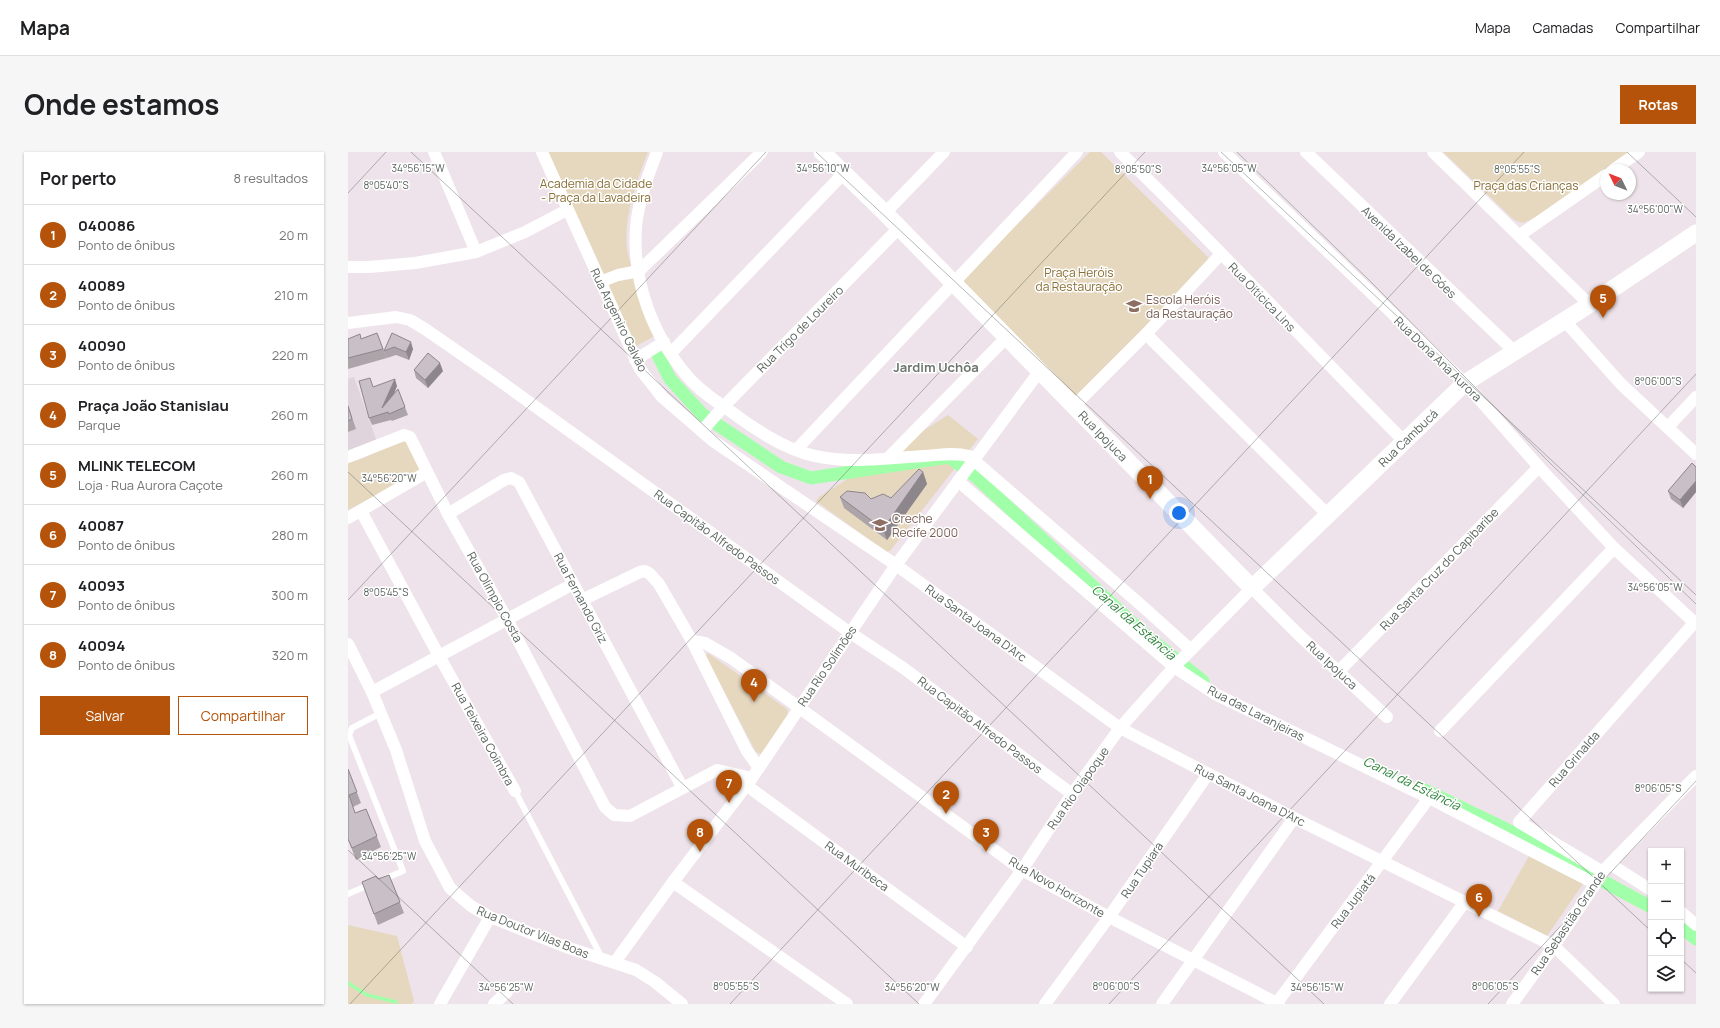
<!DOCTYPE html>
<html lang="pt">
<head>
<meta charset="utf-8">
<style>
	body { margin:0; font-family:Manrope,sans-serif; background:#f6f6f6; color:#202124 }
	.controls { position:absolute; right:12px; bottom:12px; display:grid; overflow:hidden; border-radius:0px; box-shadow:0 1px 3px #0004 }
	.controls button { width:36px; height:36px; display:grid; place-items:center; padding:0; border:0; border-bottom:1px solid #e0e0e0; background:#fff; color:#202124; font:20px sans-serif }
	.compass { position:absolute; left:1252px; top:12px; width:36px; height:36px; border-radius:50%; background:#fff; box-shadow:0 1px 3px #0004; rotate:313deg }
	.you { position:absolute; left:831px; top:361px; width:14px; height:14px; margin:-10px; border:3px solid #fff; border-radius:50%; background:#1a73e8; box-shadow:0 0 0 6px #1a73e833 }
	.badge { display:grid; place-items:center; width:26px; height:26px; border-radius:50%; background:#b45309; color:#fff; font-size:13px; font-weight:700 }
	.pin { position:absolute; translate:-50% -33px; filter:drop-shadow(0 1px 2px #0008) }
	.pin::after { content:''; position:absolute; top:21px; width:14px; height:12px; background:inherit; clip-path:polygon(0 0,100% 0,50% 100%) }
	.list { margin:0; padding:0; list-style:none }
	h2 { display:flex; justify-content:space-between; align-items:center; height:52px; margin:0; padding:0 16px; font-size:17px }
	h2 small { font-size:13px; font-weight:400; color:#757577 }
	.list li { display:grid; grid-template-columns:26px 1fr auto; gap:12px; align-items:center; box-sizing:border-box; height:60px; padding:0 16px; border-top:1px solid #e0e0e0 }
	.list b { display:block; font-size:15px; white-space:nowrap }
	.list p { margin:0; font-size:13px; white-space:nowrap; color:#757577 }
	.list em { font-size:13px; font-style:normal; color:#757577 }
	.actions { display:flex; gap:8px; padding:12px 16px }
	.actions a { flex:1; padding:9px 0; border:1px solid #b45309; border-radius:0px; text-align:center; font-size:14px; color:#b45309 }
	.actions .main { background:#b45309; color:#fff }
	.icon { flex:none; width:22px; height:22px; fill:none; stroke:currentColor; stroke-width:2; stroke-linecap:round; stroke-linejoin:round }
	.map { position:relative; flex:none; width:1348px; height:852px; overflow:hidden; border-radius:0px }
	header { display:flex; align-items:center; gap:24px; box-sizing:border-box; height:56px; padding:0 20px; background:#fff; border-bottom:1px solid #e0e0e0 }
	header strong { font-size:19px }
	nav { display:flex; gap:22px; margin-inline-start:auto; font-size:14px }
	.intro { display:flex; align-items:center; justify-content:space-between; box-sizing:border-box; height:96px; padding:0 24px }
	h1 { margin:0; font-size:28px }
	.button { padding:10px 18px; border-radius:0px; background:#b45309; color:#fff; font-size:14px; font-weight:700 }
	main { display:flex; gap:24px; padding:0 24px }
	aside { flex:1; background:#fff; border-radius:0px; box-shadow:0 1px 3px #0004 }
	.map>svg:first-child { display:block }
</style>
</head>
<body>
<header>
<strong>Mapa</strong>
<nav><a>Mapa</a><a>Camadas</a><a>Compartilhar</a></nav>
</header>
<div class="intro"><h1>Onde estamos</h1><a class="button">Rotas</a></div>
<main>
<aside>
<h2>Por perto<small>8 resultados</small></h2>
<ul class="list">
<li><span class="badge">1</span><div><b>040086</b><p>Ponto de ônibus</p></div><em>20 m</em></li>
<li><span class="badge">2</span><div><b>40089</b><p>Ponto de ônibus</p></div><em>210 m</em></li>
<li><span class="badge">3</span><div><b>40090</b><p>Ponto de ônibus</p></div><em>220 m</em></li>
<li><span class="badge">4</span><div><b>Praça João Stanislau</b><p>Parque</p></div><em>260 m</em></li>
<li><span class="badge">5</span><div><b>MLINK TELECOM</b><p>Loja · Rua Aurora Caçote</p></div><em>260 m</em></li>
<li><span class="badge">6</span><div><b>40087</b><p>Ponto de ônibus</p></div><em>280 m</em></li>
<li><span class="badge">7</span><div><b>40093</b><p>Ponto de ônibus</p></div><em>300 m</em></li>
<li><span class="badge">8</span><div><b>40094</b><p>Ponto de ônibus</p></div><em>320 m</em></li>
</ul>
<div class="actions"><a class="main">Salvar</a><a>Compartilhar</a></div>
</aside>
<div class="map">
<svg width="1348" height="852" viewBox="0 0 1348 852">
	<rect width="100%" height="100%" fill="#eee3ea"/>
	<!-- education -->
	<path fill="#e0d4dc" d="M6,225L29,290L0,301V227Z"/>
	<!-- green -->
	<g fill="#e6d8bf">
		<path d="M190,0H300C288,31 271,77 282,110C289,131 306,159 316,179L279,199Z"/>
		<path d="M742,0H753L861,106L859,114L727,246L612,132L619,122Z"/>
		<path d="M1095,0H1284L1188,65L1175,71L1166,68Z"/>
		<path d="M600,263L630,287L542,399L538,400L468,349L471,345Z"/>
		<path d="M58,285L73,319L0,358V311L16,306Z"/>
		<path d="M360,501L439,557L440,561L438,567L413,602L408,600L357,504Z"/>
		<path d="M1182,702L1237,729L1199,784L1150,759Z"/>
		<path d="M0,773L49,784L66,849L64,852H0Z"/>
	</g>
	<g fill="none" stroke-linecap="round" stroke-linejoin="round">
		<!-- stream -->
		<path stroke="#a2ffa9" stroke-width="3.5" d="M0,831L19,843L48,850"/>
		<!-- canal -->
		<g stroke="#a2ffa9" stroke-width="13">
			<path d="M308,199L322,227L355,263L433,315L463,326L601,305L627,324L795,481L855,529"/>
			<path d="M1077,638L1154,675L1303,755"/>
			<path d="M1333,775L1348,787"/>
		</g>
		<!-- service -->
		<g stroke="#fff" stroke-width="6">
			<path d="M33,561L4,576L1,583L55,719L36,727"/>
			<path d="M167,639L254,806"/>
			<path d="M0,742L23,732"/>
		</g>
		<!-- minor -->
		<g stroke="#fff" stroke-width="12">
			<path d="M86,0L128,100"/>
			<path d="M194,0L292,217L314,245L365,289L548,413L772,576L946,666L1206,794L1266,852"/>
			<path d="M309,0C300,23 290,50 288,75C284,130 305,184 340,225C352,239 370,251 385,261C409,279 438,298 467,304C502,312 541,306 576,304C591,303 606,300 621,304L793,453L843,498"/>
			<path d="M772,0C869,94 961,194 1056,289"/>
			<path d="M876,0L1117,231L1191,315L1266,396L1348,472"/>
			<path d="M958,0L1166,199"/>
			<path d="M1085,0L1241,152"/>
			<path d="M1265,18L1291,0"/>
			<path d="M537,61L596,0"/>
			<path d="M1172,83L1258,23"/>
			<path d="M0,115H21L67,111L128,100L177,80L219,58"/>
			<path d="M252,130L270,123L291,119L414,0"/>
			<path d="M1216,168L1273,232L1348,302"/>
			<path d="M0,171L48,165L62,168L77,177L145,224L501,480L554,515L724,642"/>
			<path d="M798,182L980,363"/>
			<path d="M323,201L496,21"/>
			<path d="M287,208L316,190"/>
			<path d="M726,254L798,182L873,102"/>
			<path d="M1320,275L1348,245"/>
			<path d="M354,279L375,255L551,76"/>
			<path d="M448,298L729,0"/>
			<path d="M0,305L56,283L62,285L100,362L159,467L257,655L266,663L282,664L369,618L404,626"/>
			<path d="M540,306L659,185"/>
			<path d="M610,329L826,515L867,542L1081,646L1246,731"/>
			<path d="M13,359L91,504L167,639"/>
			<path d="M100,362L156,328L163,326L171,330L334,635"/>
			<path d="M0,366L79,320"/>
			<path d="M234,448L292,420L297,419L302,422L311,432L344,489L399,599L411,616"/>
			<path d="M344,489L357,491L383,506L674,718L761,765L931,852"/>
			<path d="M0,492L24,540L48,598L77,689L102,736L123,754L142,765L218,795L288,818L307,830L334,852"/>
			<path d="M991,519L1191,315"/>
			<path d="M24,540L225,432"/>
			<path d="M1092,579L1266,396"/>
			<path d="M398,633L619,795"/>
			<path d="M1262,712L1303,738"/>
			<path d="M1255,720L1171,670L1346,471"/>
			<path d="M325,730L499,852"/>
			<path d="M1333,760L1348,773"/>
			<path d="M267,810L325,730L404,626L548,413L691,220"/>
			<path d="M92,852L142,765"/>
			<path d="M146,852L159,840"/>
			<path d="M576,852L674,718L724,642L772,576L827,514L904,436L949,481L1039,565"/>
			<path d="M697,852L761,765L860,622"/>
			<path d="M814,852L946,666"/>
			<path d="M928,852L1081,646"/>
			<path d="M1042,852L1116,751"/>
			<path d="M1164,852L1206,794L1258,716L1348,624"/>
		</g>
		<!-- secondary -->
		<path stroke="#fff" stroke-width="17" d="M474,0L537,61L904,436L1117,231L1233,158L1348,81"/>
		<!-- tram -->
		<path stroke="#aeb0ae" stroke-width="1" d="M889,0L1022,129L1202,311L1348,452"/>
	</g>
	<!-- wall -->
	<g fill="#ada4aa">
		<path d="M29,181L39,206L0,217V187H13Z"/>
		<path d="M44,181L65,197L61,208L48,203L39,206L36,199Z"/>
		<path d="M66,218L95,219L80,236L68,226Z"/>
		<path d="M49,234L46,242L50,237L60,263L44,269L43,268L24,273L21,266L25,235Z"/>
		<path d="M0,253L8,277L0,280Z"/>
		<path d="M1348,315V340L1335,356L1323,347L1320,339Z"/>
		<path d="M575,320L579,332L539,388L496,356L492,345L523,347L543,346Z"/>
		<path d="M0,617L13,651L5,655L7,661L18,657L33,695L8,708L0,687Z"/>
		<path d="M41,723L56,761L30,773L14,730L30,727Z"/>
	</g>
	<!-- shaded-wall -->
	<g fill="#8d868b">
		<path d="M63,190L65,197L61,208L58,200Z"/>
		<path d="M92,211L95,219L80,236L77,228Z"/>
		<path d="M47,227L49,234L38,261L34,256Z"/>
		<path d="M575,320L579,332L539,388L535,377Z"/>
		<path d="M1348,329V340L1335,356L1332,348Z"/>
	</g>
	<!-- building -->
	<g fill="#c9bfc6" stroke="#8d868b">
		<path d="M29,181L35,197L0,206V187L12,182L13,187Z"/>
		<path d="M44,181L63,190L58,200L46,195L36,199Z"/>
		<path d="M80,201L92,211L77,228L66,218Z"/>
		<path d="M22,226L25,235L47,227L34,256L50,237L57,255L41,262L40,260L21,266L11,229Z"/>
		<path d="M0,254L4,267L0,269Z"/>
		<path d="M1344,311L1348,315V329L1332,348L1320,339Z"/>
		<path d="M571,317L575,320L535,377L492,345L499,339L517,341L523,347L535,342L543,346Z"/>
		<path d="M0,617L9,640L1,643L7,661L18,657L29,684L4,696L0,687Z"/>
		<path d="M41,723L52,750L26,762L14,730L28,724L30,727Z"/>
	</g>
	<!-- ticks -->
	<path fill="none" stroke="#5b645d" stroke-width="1" stroke-opacity="0.45" d="M63,0L976,852M468,0L1303,779M873,0L1348,443M1279,0L1348,65M0,41L38,0M0,320L571,852M0,448L418,0M0,698L165,852M1333,807L1348,821M2,852L797,0M382,852L1176,0M761,852L1348,222M1140,852L1348,629"/>
	<!-- icons -->
	<defs>
		<symbol id="school-bare" viewBox="-9 -9 18 18"><path d="M0-5L7-2L0 1L-7-2ZM-4 1L0 2.5L4 1V4Q0 6-4 4Z" fill="#8d6e63" stroke="#fff" stroke-width="2.5" paint-order="stroke"/></symbol>
	</defs>
	<g fill-rule="evenodd">
		<use href="#school-bare" x="775" y="143" width="22" height="22"/>
		<use href="#school-bare" x="521" y="362" width="22" height="22"/>
	</g>
	<g text-anchor="middle" dominant-baseline="central" stroke-width="3" stroke-linejoin="round" paint-order="stroke">
		<!-- park labels -->
		<g font-size="12" fill="#896f35" stroke="#fff">
			<text x="248" y="31">Academia da Cidade<tspan x="248" dy="14">- Praça da Lavadeira</tspan></text>
			<text x="1178" y="33">Praça das Crianças</text>
			<text x="731" y="120">Praça Heróis<tspan x="731" dy="14">da Restauração</tspan></text>
		</g>
		<!-- street labels -->
		<g font-size="12" fill="#5b645d" stroke="#fff">
			<text transform="translate(1061 100) rotate(44)">Avenida Izabel de Góes</text>
			<text transform="translate(914 145) rotate(46)">Rua Oiticica Lins</text>
			<text transform="translate(271 168) rotate(64)">Rua Argemiro Galvão</text>
			<text transform="translate(452 177) rotate(-45)">Rua Trigo de Loureiro</text>
			<text transform="translate(1090 207) rotate(44)">Rua Dona Ana Aurora</text>
			<text transform="translate(755 284) rotate(46)">Rua Ipojuca</text>
			<text transform="translate(1060 286) rotate(-44)">Rua Cambucá</text>
			<text transform="translate(369 385) rotate(36)">Rua Capitão Alfredo Passos</text>
			<text transform="translate(1091 417) rotate(-46)">Rua Santa Cruz do Capibaribe</text>
			<text transform="translate(147 445) rotate(61)">Rua Olímpio Costa</text>
			<text transform="translate(233 446) rotate(62)">Rua Fernando Griz</text>
			<text transform="translate(628 471) rotate(36)">Rua Santa Joana D'Arc</text>
			<text transform="translate(984 513) rotate(43)">Rua Ipojuca</text>
			<text transform="translate(479 514) rotate(-56)">Rua Rio Solimões</text>
			<text transform="translate(908 561) rotate(27)">Rua das Laranjeiras</text>
			<text transform="translate(632 573) rotate(37)">Rua Capitão Alfredo Passos</text>
			<text transform="translate(135 582) rotate(61)">Rua Teixeira Coimbra</text>
			<text transform="translate(1226 607) rotate(-49)">Rua Grinalda</text>
			<text transform="translate(730 636) rotate(-55)">Rua Rio Oiapoque</text>
			<text transform="translate(902 643) rotate(27)">Rua Santa Joana D'Arc</text>
			<text transform="translate(509 714) rotate(36)">Rua Muribeca</text>
			<text transform="translate(794 718) rotate(-56)">Rua Tupiara</text>
			<text transform="translate(709 735) rotate(30)">Rua Novo Horizonte</text>
			<text transform="translate(1005 749) rotate(-53)">Rua Jupiatá</text>
			<text transform="translate(1220 771) rotate(-56)">Rua Sebastião Grande</text>
			<text transform="translate(185 780) rotate(22)">Rua Doutor Vilas Boas</text>
		</g>
		<!-- education labels -->
		<g font-size="12" fill="#785e54" stroke="#fff" text-anchor="start">
			<text x="798" y="147">Escola Heróis<tspan x="798" dy="14">da Restauração</tspan></text>
			<text x="544" y="366">Creche<tspan x="544" dy="14">Recife 2000</tspan></text>
		</g>
		<!-- neighbourhood labels -->
		<g font-size="13" font-weight="bold" fill="#6c766e" stroke="#fff">
			<text x="588" y="215">Jardim Uchôa</text>
		</g>
		<!-- water labels -->
		<g font-size="13" font-style="italic" fill="#32853e" stroke="#fff">
			<text transform="translate(786 470) rotate(41)">Canal da Estância</text>
			<text transform="translate(1064 631) rotate(26)">Canal da Estância</text>
		</g>
	</g>
	<g font-size="10" text-anchor="middle" fill="#5b645d" stroke="#fff" stroke-width="3" stroke-linejoin="round" paint-order="stroke">
		<text x="70" y="20">34°56'15"W</text>
		<text x="475" y="20">34°56'10"W</text>
		<text x="881" y="20">34°56'05"W</text>
		<text x="790" y="21">8°05'50"S</text>
		<text x="1169" y="21">8°05'55"S</text>
		<text x="38" y="37">8°05'40"S</text>
		<text x="1307" y="61">34°56'00"W</text>
		<text x="1310" y="233">8°06'00"S</text>
		<text x="41" y="330">34°56'20"W</text>
		<text x="1307" y="439">34°56'05"W</text>
		<text x="38" y="444">8°05'45"S</text>
		<text x="1310" y="640">8°06'05"S</text>
		<text x="41" y="708">34°56'25"W</text>
		<text x="388" y="838">8°05'55"S</text>
		<text x="768" y="838">8°06'00"S</text>
		<text x="1147" y="838">8°06'05"S</text>
		<text x="158" y="839">34°56'25"W</text>
		<text x="564" y="839">34°56'20"W</text>
		<text x="969" y="839">34°56'15"W</text>
	</g>
</svg>
<div class="controls">
<button>+</button>
<button>−</button>
<button><svg class="icon" aria-label="locate" viewBox="0 0 24 24"><circle cx="12" cy="12" r="6"/><path d="M12 2v4M12 18v4M2 12h4M18 12h4"/></svg></button>
<button><svg class="icon" aria-label="layers" viewBox="0 0 24 24"><path d="M12 4l9 5-9 5-9-5zM3 14l9 5 9-5"/></svg></button>
</div>
<svg class="compass" viewBox="-18 -18 36 36"><path d="M0-13l5 13h-10z" fill="#e53935"/><path d="M0 13l5-13h-10z" fill="#757577"/></svg>
<div class="you"></div>
<div class="pin badge" style="left:802px;top:347px">1</div>
<div class="pin badge" style="left:598px;top:662px">2</div>
<div class="pin badge" style="left:638px;top:700px">3</div>
<div class="pin badge" style="left:406px;top:550px">4</div>
<div class="pin badge" style="left:1255px;top:166px">5</div>
<div class="pin badge" style="left:1131px;top:765px">6</div>
<div class="pin badge" style="left:381px;top:651px">7</div>
<div class="pin badge" style="left:352px;top:700px">8</div>
</div>
</main>
</body>
</html>
